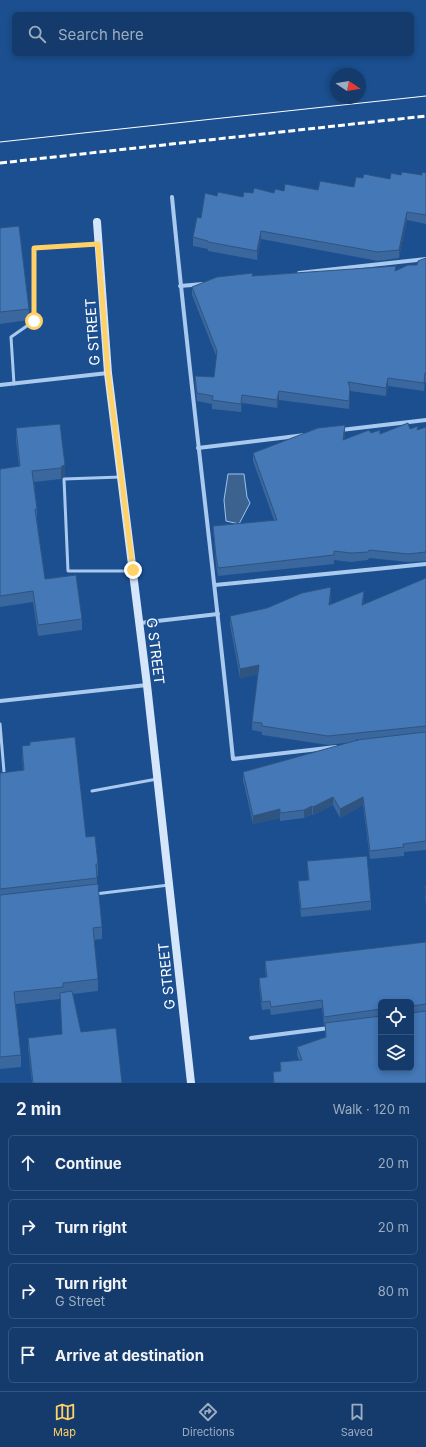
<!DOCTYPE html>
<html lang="en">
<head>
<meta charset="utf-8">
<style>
	body { margin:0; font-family:Inter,sans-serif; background:#214673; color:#f1f3f6 }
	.controls { position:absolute; right:12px; bottom:12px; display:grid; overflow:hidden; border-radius:6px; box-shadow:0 2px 6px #0003 }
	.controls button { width:36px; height:36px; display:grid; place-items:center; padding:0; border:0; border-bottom:1px solid #33557e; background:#143b6b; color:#f1f3f6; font:20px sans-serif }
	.compass { position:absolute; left:330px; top:68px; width:36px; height:36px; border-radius:50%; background:#143b6b; box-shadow:0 2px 6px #0003; rotate:102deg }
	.stop { position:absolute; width:12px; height:12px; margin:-9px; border:3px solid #ffd166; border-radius:50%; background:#fff }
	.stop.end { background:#ffd166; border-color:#fff; box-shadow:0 1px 4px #0008 }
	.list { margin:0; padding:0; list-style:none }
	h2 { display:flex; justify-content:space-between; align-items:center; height:52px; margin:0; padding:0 16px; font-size:17px }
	h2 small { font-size:13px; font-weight:400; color:#9dadc1 }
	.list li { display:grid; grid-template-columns:26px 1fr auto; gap:12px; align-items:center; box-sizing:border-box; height:56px; margin:0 8px 8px; padding:0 8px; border:1px solid #33557e; border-radius:6px }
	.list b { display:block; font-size:15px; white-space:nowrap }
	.list p { margin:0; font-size:13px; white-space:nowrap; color:#9dadc1 }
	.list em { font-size:13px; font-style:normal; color:#9dadc1 }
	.icon { flex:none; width:22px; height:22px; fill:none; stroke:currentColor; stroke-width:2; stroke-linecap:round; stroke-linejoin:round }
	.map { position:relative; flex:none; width:426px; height:1083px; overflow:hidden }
	.search { position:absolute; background:#143b6b; box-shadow:0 2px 6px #0003; left:12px; right:12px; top:12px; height:44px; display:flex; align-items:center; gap:10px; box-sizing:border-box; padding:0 14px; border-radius:6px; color:#9dadc1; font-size:15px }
	.sheet { height:308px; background:#143b6b }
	nav { display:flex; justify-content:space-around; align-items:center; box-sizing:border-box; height:56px; border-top:1px solid #33557e; background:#143b6b; font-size:11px; color:#9dadc1 }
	nav a { display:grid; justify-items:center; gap:2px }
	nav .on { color:#ffd166 }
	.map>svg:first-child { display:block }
</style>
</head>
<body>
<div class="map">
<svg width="426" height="1083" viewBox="0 0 426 1083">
	<rect width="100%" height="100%" fill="#1b4f8f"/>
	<!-- water -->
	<path fill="#3c6290" stroke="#9cc4f0" d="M228,474H244L247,497L250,503L239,524L226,521L224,500Z"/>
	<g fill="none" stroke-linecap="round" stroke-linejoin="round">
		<!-- lane -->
		<g stroke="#a9c9ee" stroke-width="3">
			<path d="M14,384L11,337L34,321V248L98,244"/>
			<path d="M121,477L64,479L68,571H131"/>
			<path d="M0,724L4,772"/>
			<path d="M92,791L157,779"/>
			<path d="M95,894L169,885"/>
		</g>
		<!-- street -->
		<g stroke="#a9c9ee" stroke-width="4">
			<path d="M172,197C190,384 214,571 233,759L336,747"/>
			<path d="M299,273L426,259"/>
			<path d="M180,286L203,284"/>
			<path d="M0,385L108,373"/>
			<path d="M341,430L426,420"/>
			<path d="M198,448L305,435"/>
			<path d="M215,585L426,564"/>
			<path d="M140,623L218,614"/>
			<path d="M0,701L147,685"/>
			<path d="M251,1038L329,1028"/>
		</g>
		<!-- secondary -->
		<path stroke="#d6e6fa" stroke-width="8" d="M97,222L108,373L147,685L191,1083"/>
		<!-- tram -->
		<path stroke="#fff" stroke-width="1" d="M0,142L426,96"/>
		<!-- rail -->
		<path stroke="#fff" stroke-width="3" stroke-dasharray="7 3" stroke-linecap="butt" d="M0,163L426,116"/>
	</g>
	<!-- wall -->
	<g fill="#3a679d" fill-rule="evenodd">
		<path d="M426,173V224L407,220L399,258L378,261L261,239L257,260L208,251V249L193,246V237L201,218L217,196L243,197L253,193H274L284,191L318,190L354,187L363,178L390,179L401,175H422Z"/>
		<path d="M0,228L29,309V320L0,324Z"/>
		<path d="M426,258V382H425L424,391L388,386L386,396L350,391V396L349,409L279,400L277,408L242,403L241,412L212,409V404L197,401L195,384V376L214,377L217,358L192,295V287L253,276L396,270L417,265Z"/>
		<path d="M60,424L65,476L62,477L61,479L34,482L37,509V520L45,579L82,619V630L38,636L33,602L0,607V469L19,467L16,440V428Z"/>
		<path d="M426,427V561L408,562L369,558L368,560L351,562L334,560V564L218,576L216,565L213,526L274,520L253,461V453L345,433L344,440L371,433L380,434L410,429L418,430Z"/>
		<path d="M426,578V850L404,852V856L370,859L363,805L340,818L333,805L313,815L312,814L304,818L280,821V818L253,824L243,780V772L353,742L328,745L262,735V732L252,730V722L258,674L240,678L230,625V616L331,596L330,605L364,599L363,605Z"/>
		<path d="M22,746L86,837L98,864V876H97V884L102,927V939L94,940L98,979V991L73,994L81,1032L122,1083H32L28,1048V1038L62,1034L60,999L16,1004L21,1055V1067L0,1069V773L23,771L22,758Z"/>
		<path d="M307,861L371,901V910L301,917L298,889V881L308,880Z"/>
		<path d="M425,886H426V906L425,894Z"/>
		<path d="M426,942V1083H273V1072L280,1071V1062L299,1060L297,1055V1047L325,1037V1025H324L322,1008L271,1015L270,1009L262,1010L259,986V978L266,977L265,969V961ZM381,1002H411V1068H381Z"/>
	</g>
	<!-- shaded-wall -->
	<g fill="#305480">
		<path d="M407,212V220L399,258V250Z"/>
		<path d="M261,231V239L257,260V251Z"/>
		<path d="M425,373V382L424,391V383Z"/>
		<path d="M388,378V386L386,396V388Z"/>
		<path d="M350,388V396L349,409V401Z"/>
		<path d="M279,391V400L277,408V400Z"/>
		<path d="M242,395V403L241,412V404Z"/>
		<path d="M345,425V433L343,449V440Z"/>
		<path d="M65,465V476L62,477L61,479V468L62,466Z"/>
		<path d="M331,587V596L329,614V605Z"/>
		<path d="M364,591V599L362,614V605Z"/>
		<path d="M259,665V674L240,678V669Z"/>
		<path d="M333,797V805L313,815V807Z"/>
		<path d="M363,797V805L340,818V809Z"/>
		<path d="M312,806V814L304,818V810Z"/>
		<path d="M280,809V818L253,824V816Z"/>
	</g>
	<!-- building -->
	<g fill="#4478b7" stroke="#305480">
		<path d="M402,172L422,175V172L426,173V215L407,212L399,250L378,252L261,231L257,251L208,242V241L193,237L197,217L201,218L205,193L217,196L218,192L243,197L244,192L253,193L254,188L274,193L275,189L284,191L285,184L318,190L320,181L354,187L356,177L363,178L364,174L390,179L391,173L401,175Z"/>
		<path d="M19,226L29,309L0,312V228Z"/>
		<path d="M426,258V373H425L424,383L388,378L386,388L348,382L350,388L349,401L279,391L277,400L242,395L241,404L212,400L213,396L197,393L195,376L214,377L217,351L192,287L217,277L253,273L252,276L396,266L395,271L408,265H417L418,261Z"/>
		<path d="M408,423L410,429L418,426L417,430L426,427V552L408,554L369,550L368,552L351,553L334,551V555L218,568L216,557L213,526L277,520L253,453L318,428L345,425L343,440L369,430L371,433L380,430V434Z"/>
		<path d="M60,424L65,465L62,466L61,468L32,471L37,509H35L45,579L76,575L82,619L38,625L33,591L0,596V469L20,466L16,428Z"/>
		<path d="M426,578V726L328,736L262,726V723L252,722L259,665L240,669L230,616L267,608L302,593L331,587L329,605L364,591L362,605Z"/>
		<path d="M426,732V841L403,844L404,847L370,851L363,797L340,809L333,797L313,807L312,806L304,810L280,813V809L253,816L243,772L358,740H356Z"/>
		<path d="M75,737L86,837L95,836L98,864H96L97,878L0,889V773L24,770L22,746L30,745V742Z"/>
		<path d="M367,856L371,901L301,909L298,881L309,880L307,861Z"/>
		<path d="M98,884L102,927L93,928L98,979L63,983V987L14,992L21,1055L0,1057V895Z"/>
		<path d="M425,886H426V897Z"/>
		<path d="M426,942V1004L411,1006V1002H381V1009L324,1017L322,1000L271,1007L270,1001L262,1002L259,978L267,977L265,961Z"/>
		<path d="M72,991L81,1032L116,1028L122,1083H33L28,1038L62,1034L60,993Z"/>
		<path d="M426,1011V1083H274L273,1072L281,1071L280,1062L302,1060L297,1047L326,1037L325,1023L381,1016V1068H411V1013Z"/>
	</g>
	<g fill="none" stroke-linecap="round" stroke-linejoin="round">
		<!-- route -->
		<path stroke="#ffd166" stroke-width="5" d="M34,321V248L98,244L108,373L133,570"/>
	</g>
	<g text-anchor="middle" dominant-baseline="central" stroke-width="3" stroke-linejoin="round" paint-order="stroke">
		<!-- street labels -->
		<g font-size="14" fill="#fff" stroke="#1b4f8f">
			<text transform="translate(92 332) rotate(-94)">G STREET</text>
			<text transform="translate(156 651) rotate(83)">G STREET</text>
			<text transform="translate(166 976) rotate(-96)">G STREET</text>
		</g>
	</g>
</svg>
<div class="controls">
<button><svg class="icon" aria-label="locate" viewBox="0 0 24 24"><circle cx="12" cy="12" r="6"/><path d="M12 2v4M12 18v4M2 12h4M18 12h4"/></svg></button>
<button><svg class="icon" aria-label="layers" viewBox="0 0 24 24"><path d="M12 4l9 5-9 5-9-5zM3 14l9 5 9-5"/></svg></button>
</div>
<svg class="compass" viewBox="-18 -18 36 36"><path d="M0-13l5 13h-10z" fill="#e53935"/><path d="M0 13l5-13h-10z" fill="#9dadc1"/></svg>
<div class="stop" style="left:34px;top:321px"></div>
<div class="stop end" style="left:133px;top:570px"></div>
<div class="search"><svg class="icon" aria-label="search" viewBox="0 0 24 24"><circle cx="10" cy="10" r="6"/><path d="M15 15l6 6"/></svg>Search here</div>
</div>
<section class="sheet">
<h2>2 min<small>Walk · 120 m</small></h2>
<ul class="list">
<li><svg class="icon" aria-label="ahead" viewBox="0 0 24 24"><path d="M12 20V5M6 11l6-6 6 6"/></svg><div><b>Continue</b></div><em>20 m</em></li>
<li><svg class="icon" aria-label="right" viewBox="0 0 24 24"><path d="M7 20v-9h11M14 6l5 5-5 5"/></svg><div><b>Turn right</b></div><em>20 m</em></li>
<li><svg class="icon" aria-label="right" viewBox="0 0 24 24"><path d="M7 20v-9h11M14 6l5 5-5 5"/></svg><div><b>Turn right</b><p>G Street</p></div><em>80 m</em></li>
<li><svg class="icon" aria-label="arrive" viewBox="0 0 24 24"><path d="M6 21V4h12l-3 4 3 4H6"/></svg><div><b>Arrive at destination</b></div></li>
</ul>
</section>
<nav>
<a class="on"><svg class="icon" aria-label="map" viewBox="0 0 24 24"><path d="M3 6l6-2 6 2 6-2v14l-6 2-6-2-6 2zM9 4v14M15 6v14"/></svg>Map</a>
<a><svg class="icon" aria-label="directions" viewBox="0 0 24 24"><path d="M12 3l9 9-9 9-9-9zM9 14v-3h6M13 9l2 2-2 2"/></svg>Directions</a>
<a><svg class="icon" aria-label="saved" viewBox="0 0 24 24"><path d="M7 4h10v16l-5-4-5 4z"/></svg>Saved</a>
</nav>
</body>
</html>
